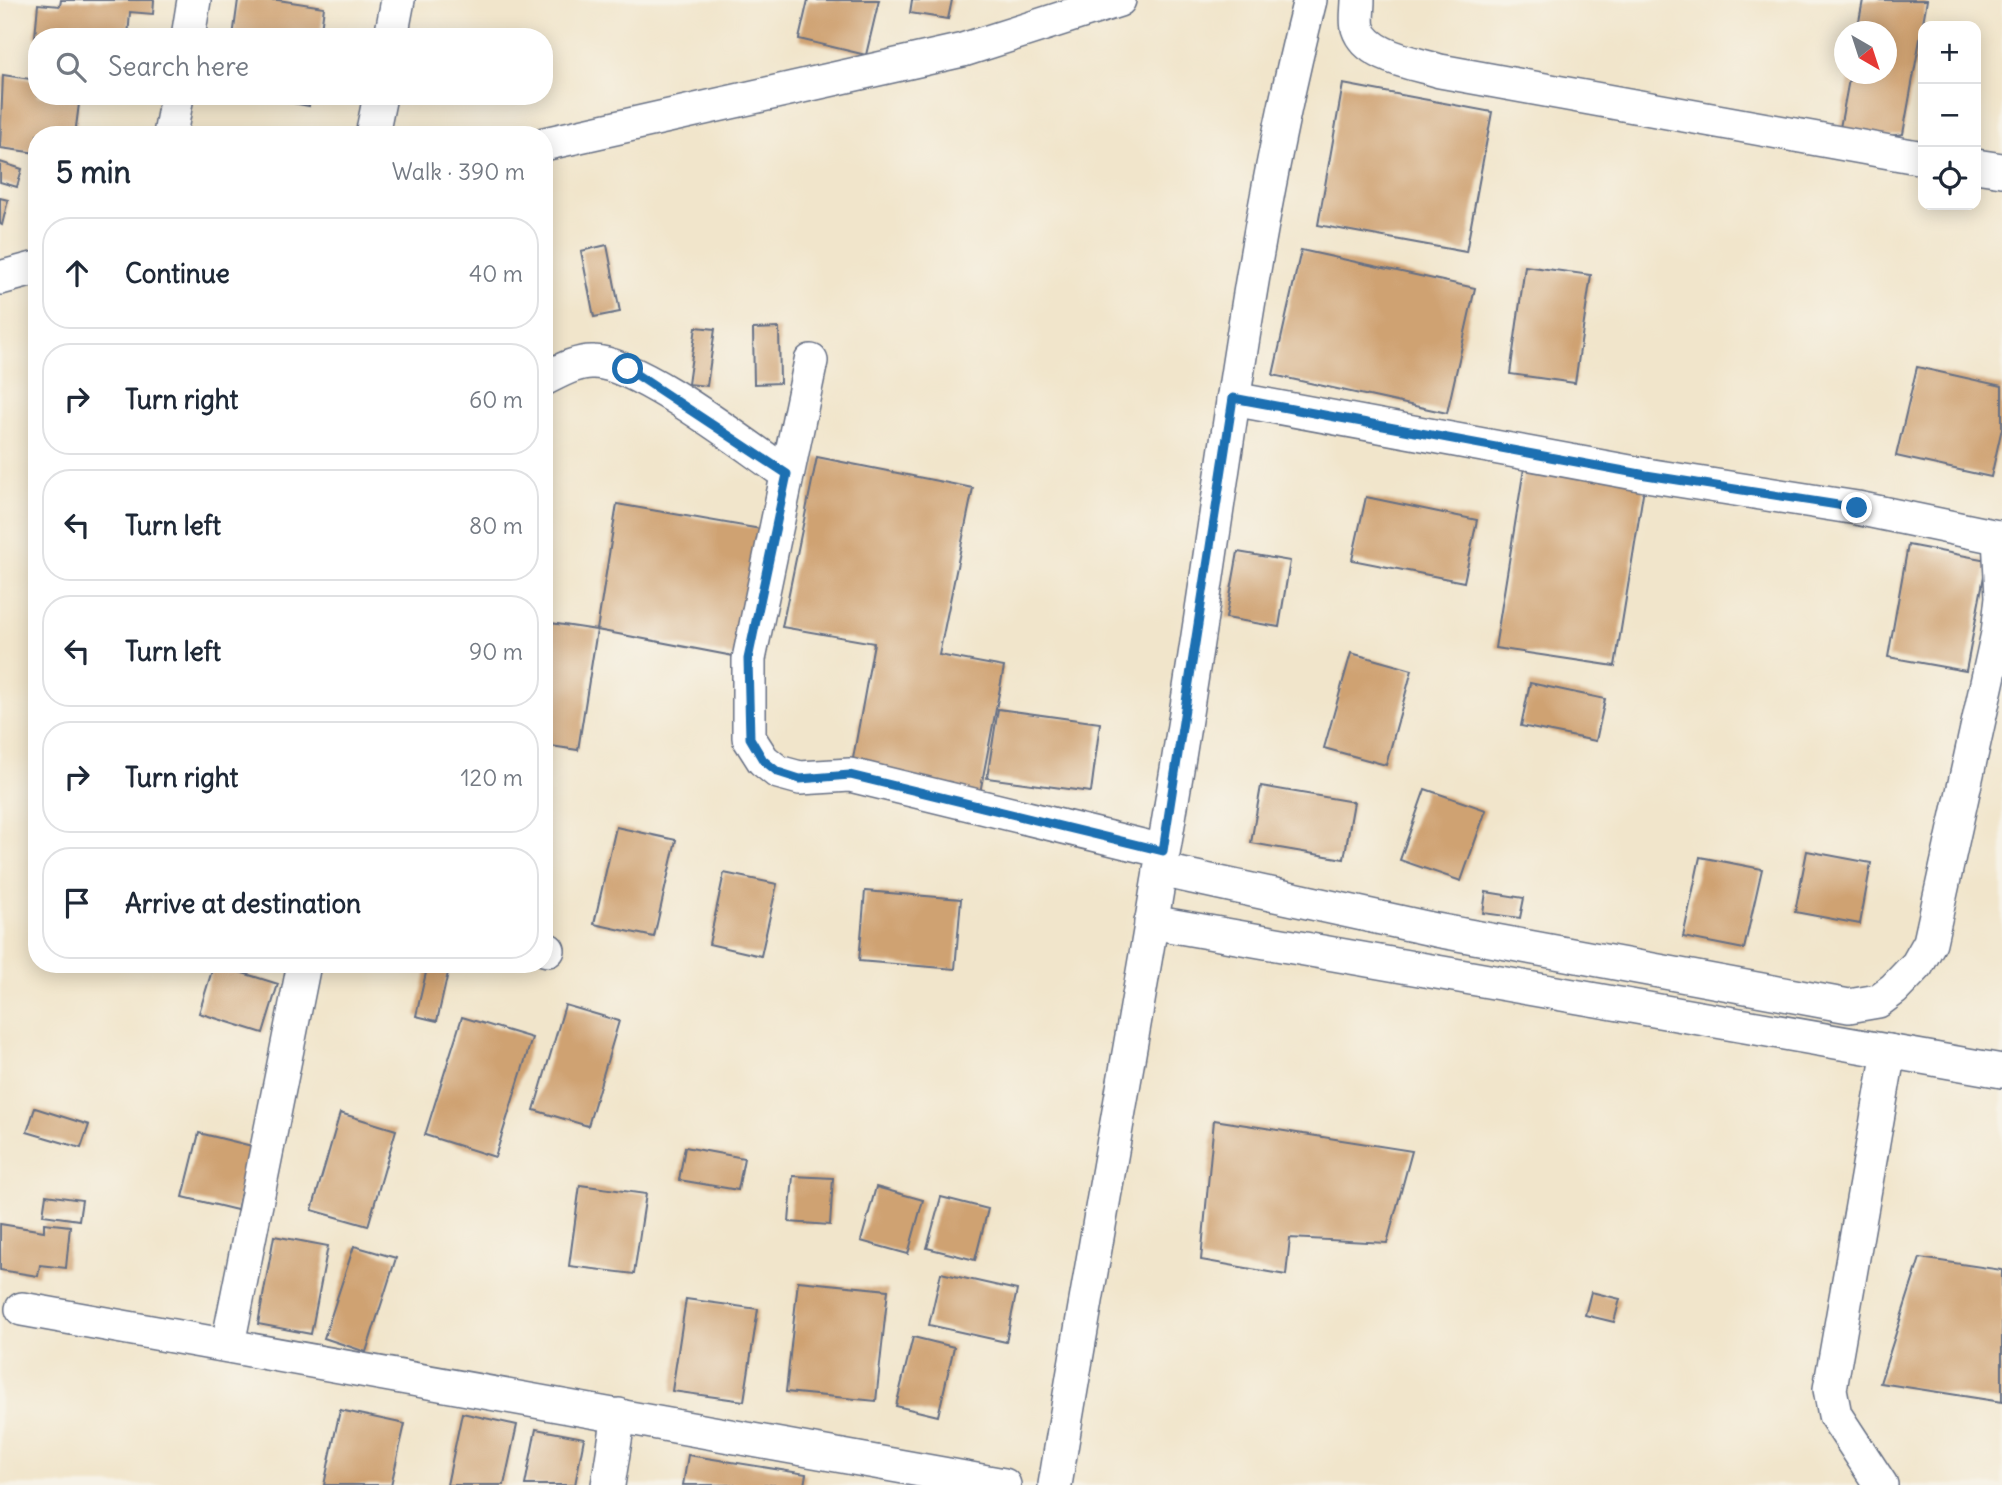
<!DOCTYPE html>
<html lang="en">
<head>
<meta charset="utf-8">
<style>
	body { margin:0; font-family:Delius,sans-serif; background:#f2f2f3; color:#1f2937 }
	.controls { position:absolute; right:21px; top:21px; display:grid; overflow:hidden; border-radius:14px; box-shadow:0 4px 18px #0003 }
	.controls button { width:63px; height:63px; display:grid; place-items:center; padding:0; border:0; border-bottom:2px solid #e0e1e3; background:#fff; color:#1f2937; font:35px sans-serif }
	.compass { position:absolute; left:1834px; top:21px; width:63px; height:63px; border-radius:50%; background:#fff; box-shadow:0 4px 18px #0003; rotate:141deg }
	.stop { position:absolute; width:21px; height:21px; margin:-16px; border:5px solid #1f6fb2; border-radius:50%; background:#fff }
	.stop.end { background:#1f6fb2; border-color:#fff; box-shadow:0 2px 7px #0008 }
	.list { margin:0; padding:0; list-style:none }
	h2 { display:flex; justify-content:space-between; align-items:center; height:91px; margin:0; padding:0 28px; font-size:30px }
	h2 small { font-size:23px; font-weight:400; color:#747a83 }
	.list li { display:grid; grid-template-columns:46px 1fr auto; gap:21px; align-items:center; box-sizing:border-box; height:112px; margin:0 14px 14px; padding:0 14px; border:2px solid #e0e1e3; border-radius:28px }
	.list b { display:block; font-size:26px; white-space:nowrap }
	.list em { font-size:23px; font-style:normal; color:#747a83 }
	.icon { flex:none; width:38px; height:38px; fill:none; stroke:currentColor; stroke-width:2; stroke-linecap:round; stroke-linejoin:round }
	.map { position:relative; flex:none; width:2002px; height:1485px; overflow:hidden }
	.search { position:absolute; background:#fff; box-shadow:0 4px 18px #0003; left:28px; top:28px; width:525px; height:77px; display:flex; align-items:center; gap:18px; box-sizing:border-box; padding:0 24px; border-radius:28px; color:#747a83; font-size:26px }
	.panel { position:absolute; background:#fff; box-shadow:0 4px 18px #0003; left:28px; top:126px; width:525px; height:847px; border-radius:28px }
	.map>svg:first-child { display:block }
</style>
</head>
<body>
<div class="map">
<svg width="2002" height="1485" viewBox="0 0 2002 1485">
	<rect width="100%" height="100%" fill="#f7f3e8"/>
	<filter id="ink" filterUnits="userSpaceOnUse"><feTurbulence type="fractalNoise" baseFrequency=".0143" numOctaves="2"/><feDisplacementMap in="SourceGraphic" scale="14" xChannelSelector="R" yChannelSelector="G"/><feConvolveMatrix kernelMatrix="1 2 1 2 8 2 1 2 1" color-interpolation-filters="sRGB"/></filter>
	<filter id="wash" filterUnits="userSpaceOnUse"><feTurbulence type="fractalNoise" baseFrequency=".00686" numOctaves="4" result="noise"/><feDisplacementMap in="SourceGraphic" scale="28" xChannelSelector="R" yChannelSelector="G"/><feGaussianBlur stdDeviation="1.57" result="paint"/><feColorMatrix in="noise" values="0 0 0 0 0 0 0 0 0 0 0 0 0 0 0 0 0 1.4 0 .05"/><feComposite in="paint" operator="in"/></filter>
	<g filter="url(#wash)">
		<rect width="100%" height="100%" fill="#f1e5cb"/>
		<g id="blocks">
			<!-- building -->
			<g fill="#cfa272">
				<path d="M61,0H154L153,14L130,12L128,37H35L38,4L60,6Z"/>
				<path d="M238,0H278L324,7L320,37H233Z"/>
				<path d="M808,0H879L866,55L799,39Z"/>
				<path d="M912,0H952L948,19L910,13Z"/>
				<path d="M1863,0H1927L1903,134L1837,144L1850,74H1886V32H1857Z"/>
				<path d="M3,75L37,80V96H80L75,135H37V153L0,148Z"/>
				<path d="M1343,84L1492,112L1466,252L1318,225Z"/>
				<path d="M256,96H310L309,106Z"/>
				<path d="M0,162L22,169L17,187L0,182Z"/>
				<path d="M0,198L8,200L2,225L0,224Z"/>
				<path d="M607,245L620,312L594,317L581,251Z"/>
				<path d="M1301,250L1475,288L1447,413L1273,375Z"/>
				<path d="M1525,266L1591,275L1575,383L1510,374Z"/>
				<path d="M696,327L715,329L707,386L688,384Z"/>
				<path d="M779,328L780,383L754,384L753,329Z"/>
				<path d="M1917,367L2002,386V428L1991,477L1896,456Z"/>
				<path d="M1526,456L1646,475L1615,666L1495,648Z"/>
				<path d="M817,457L973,488L939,655L1004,667L979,798L850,775L874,643L782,627Z"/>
				<path d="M1366,497L1477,520L1464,582L1352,560Z"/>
				<path d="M617,504L772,531L749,659L597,630L578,750L544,745V622L597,630Z"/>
				<path d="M1908,545L1987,560L1966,671L1888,657Z"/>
				<path d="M1238,552L1290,561L1279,627L1226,618Z"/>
				<path d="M1351,653L1412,670L1386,765L1324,748Z"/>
				<path d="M1530,683L1605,699L1596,741L1521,726Z"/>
				<path d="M998,709L1100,723L1091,792L987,778Z"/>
				<path d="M1261,786L1354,802L1344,859L1251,843Z"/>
				<path d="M1425,789L1486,810L1461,881L1400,860Z"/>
				<path d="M616,827L676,840L654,937L594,924Z"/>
				<path d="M1807,851L1871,863L1860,924L1795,912Z"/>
				<path d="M1700,857L1762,869L1744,949L1683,937Z"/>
				<path d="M724,873L777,884L761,956L709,944Z"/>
				<path d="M865,891L961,899L955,969L859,961Z"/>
				<path d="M1486,892L1524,898L1520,918L1483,913Z"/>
				<path d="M214,964L278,984L263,1033L199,1013Z"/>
				<path d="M428,964H450L437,1021L416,1016Z"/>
				<path d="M565,1005L619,1021L588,1126L534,1110Z"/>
				<path d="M462,1017L532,1038L495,1157L425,1135Z"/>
				<path d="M35,1108L89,1125L81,1148L27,1132Z"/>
				<path d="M340,1113L396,1130L368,1226L312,1210Z"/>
				<path d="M1214,1120L1412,1151L1387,1243L1290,1238L1286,1275L1201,1260Z"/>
				<path d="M199,1133L252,1146L237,1210L183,1197Z"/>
				<path d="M685,1147L744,1158L738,1190L679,1180Z"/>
				<path d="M793,1176L833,1178L830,1225L789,1222Z"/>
				<path d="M580,1185L646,1194L634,1274L569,1266Z"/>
				<path d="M876,1187L923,1200L908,1254L861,1241Z"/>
				<path d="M46,1195L82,1200L79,1220L43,1215Z"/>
				<path d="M941,1197L988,1209L975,1260L927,1248Z"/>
				<path d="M44,1223L70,1226L66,1268L40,1265L38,1276L0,1270V1224L44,1231Z"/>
				<path d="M274,1236L328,1246L311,1334L258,1324Z"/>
				<path d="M354,1246L396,1258L366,1352L324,1338Z"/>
				<path d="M1920,1258L2002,1270V1402L1880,1383Z"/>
				<path d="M941,1273L1017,1290L1006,1342L929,1325Z"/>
				<path d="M798,1281L888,1290L876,1401L786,1392Z"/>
				<path d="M1591,1292L1620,1299L1614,1322L1585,1315Z"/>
				<path d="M686,1299L758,1309L744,1401L672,1391Z"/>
				<path d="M913,1337L954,1347L938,1416L896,1406Z"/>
				<path d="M340,1410L405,1424L391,1485H324Z"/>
				<path d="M462,1413L517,1425L504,1485H447Z"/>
				<path d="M536,1429L584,1438L575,1485H525Z"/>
				<path d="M688,1455L806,1474L804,1485H683Z"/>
			</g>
		</g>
	</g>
	<g filter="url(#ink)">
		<use href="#blocks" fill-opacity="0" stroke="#666f84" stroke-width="2"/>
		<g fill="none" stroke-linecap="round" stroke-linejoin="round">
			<defs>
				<g id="minor">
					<path d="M1358,0C1358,9 1356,20 1358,28C1367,57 1415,63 1440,71L1923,158"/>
					<path d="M188,37L194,0"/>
					<path d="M391,37L398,0"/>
					<path d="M170,135L177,96"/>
					<path d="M372,135L380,96"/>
					<path d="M544,144L963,50L1119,0"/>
					<path d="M1976,166L2002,170"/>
					<path d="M0,278L37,268"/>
					<path d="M811,361L749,659V738L763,760L778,772L800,778L850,775L1163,851"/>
					<path d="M544,379C560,371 577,361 594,362C639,363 746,446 787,474"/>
					<path d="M1233,399L1646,475L1857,508L2002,538"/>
					<path d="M1160,870L1436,930L1849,1006L1878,1001L1894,989L1917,965L1930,942L1998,633L2002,597L1999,537"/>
					<path d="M1151,922L2002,1071"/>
					<path d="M544,949L548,950"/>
					<path d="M22,1309L1004,1485"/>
					<path d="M228,1344L304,964"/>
					<path d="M608,1485L619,1415"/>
					<path d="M1055,1485C1098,1221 1148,958 1189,694C1226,462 1252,227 1310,0"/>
					<path d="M1881,1485L1835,1415L1830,1389L1889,1051"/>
				</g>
			</defs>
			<!-- minor casing -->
			<use href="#minor" stroke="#666f84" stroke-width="36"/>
			<!-- minor -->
			<use href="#minor" stroke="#fff" stroke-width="33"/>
		</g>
	</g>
	<g fill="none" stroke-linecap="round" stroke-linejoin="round" filter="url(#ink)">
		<!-- route -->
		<path stroke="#1f6fb2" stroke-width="9" d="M628,369L787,474L748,659L750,738L763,760L778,772L800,779L850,775L1163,851L1233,398L1646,475L1857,508"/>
	</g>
</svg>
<div class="controls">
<button>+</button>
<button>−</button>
<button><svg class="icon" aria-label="locate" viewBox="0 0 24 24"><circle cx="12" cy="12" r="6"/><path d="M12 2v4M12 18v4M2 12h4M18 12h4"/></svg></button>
</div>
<svg class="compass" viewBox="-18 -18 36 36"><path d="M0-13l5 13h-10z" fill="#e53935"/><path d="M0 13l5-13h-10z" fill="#747a83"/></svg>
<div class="stop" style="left:628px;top:369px"></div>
<div class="stop end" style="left:1857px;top:508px"></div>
<div class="search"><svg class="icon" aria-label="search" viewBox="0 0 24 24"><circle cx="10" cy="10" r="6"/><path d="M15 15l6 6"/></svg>Search here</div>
<section class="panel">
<h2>5 min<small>Walk · 390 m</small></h2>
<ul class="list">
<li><svg class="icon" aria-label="ahead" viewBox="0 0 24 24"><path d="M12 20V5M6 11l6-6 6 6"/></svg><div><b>Continue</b></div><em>40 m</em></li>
<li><svg class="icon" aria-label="right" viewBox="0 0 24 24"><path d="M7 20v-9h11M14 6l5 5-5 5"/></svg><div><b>Turn right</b></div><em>60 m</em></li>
<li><svg class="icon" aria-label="left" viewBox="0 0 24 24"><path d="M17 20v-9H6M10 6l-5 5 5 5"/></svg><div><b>Turn left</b></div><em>80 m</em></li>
<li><svg class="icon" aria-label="left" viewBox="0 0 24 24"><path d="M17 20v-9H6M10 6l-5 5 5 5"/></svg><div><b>Turn left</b></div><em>90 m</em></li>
<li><svg class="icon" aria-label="right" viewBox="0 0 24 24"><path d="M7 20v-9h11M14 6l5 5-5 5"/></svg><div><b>Turn right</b></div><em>120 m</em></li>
<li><svg class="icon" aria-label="arrive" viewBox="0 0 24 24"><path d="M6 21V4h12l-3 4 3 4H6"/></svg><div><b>Arrive at destination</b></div></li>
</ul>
</section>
</div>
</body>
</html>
